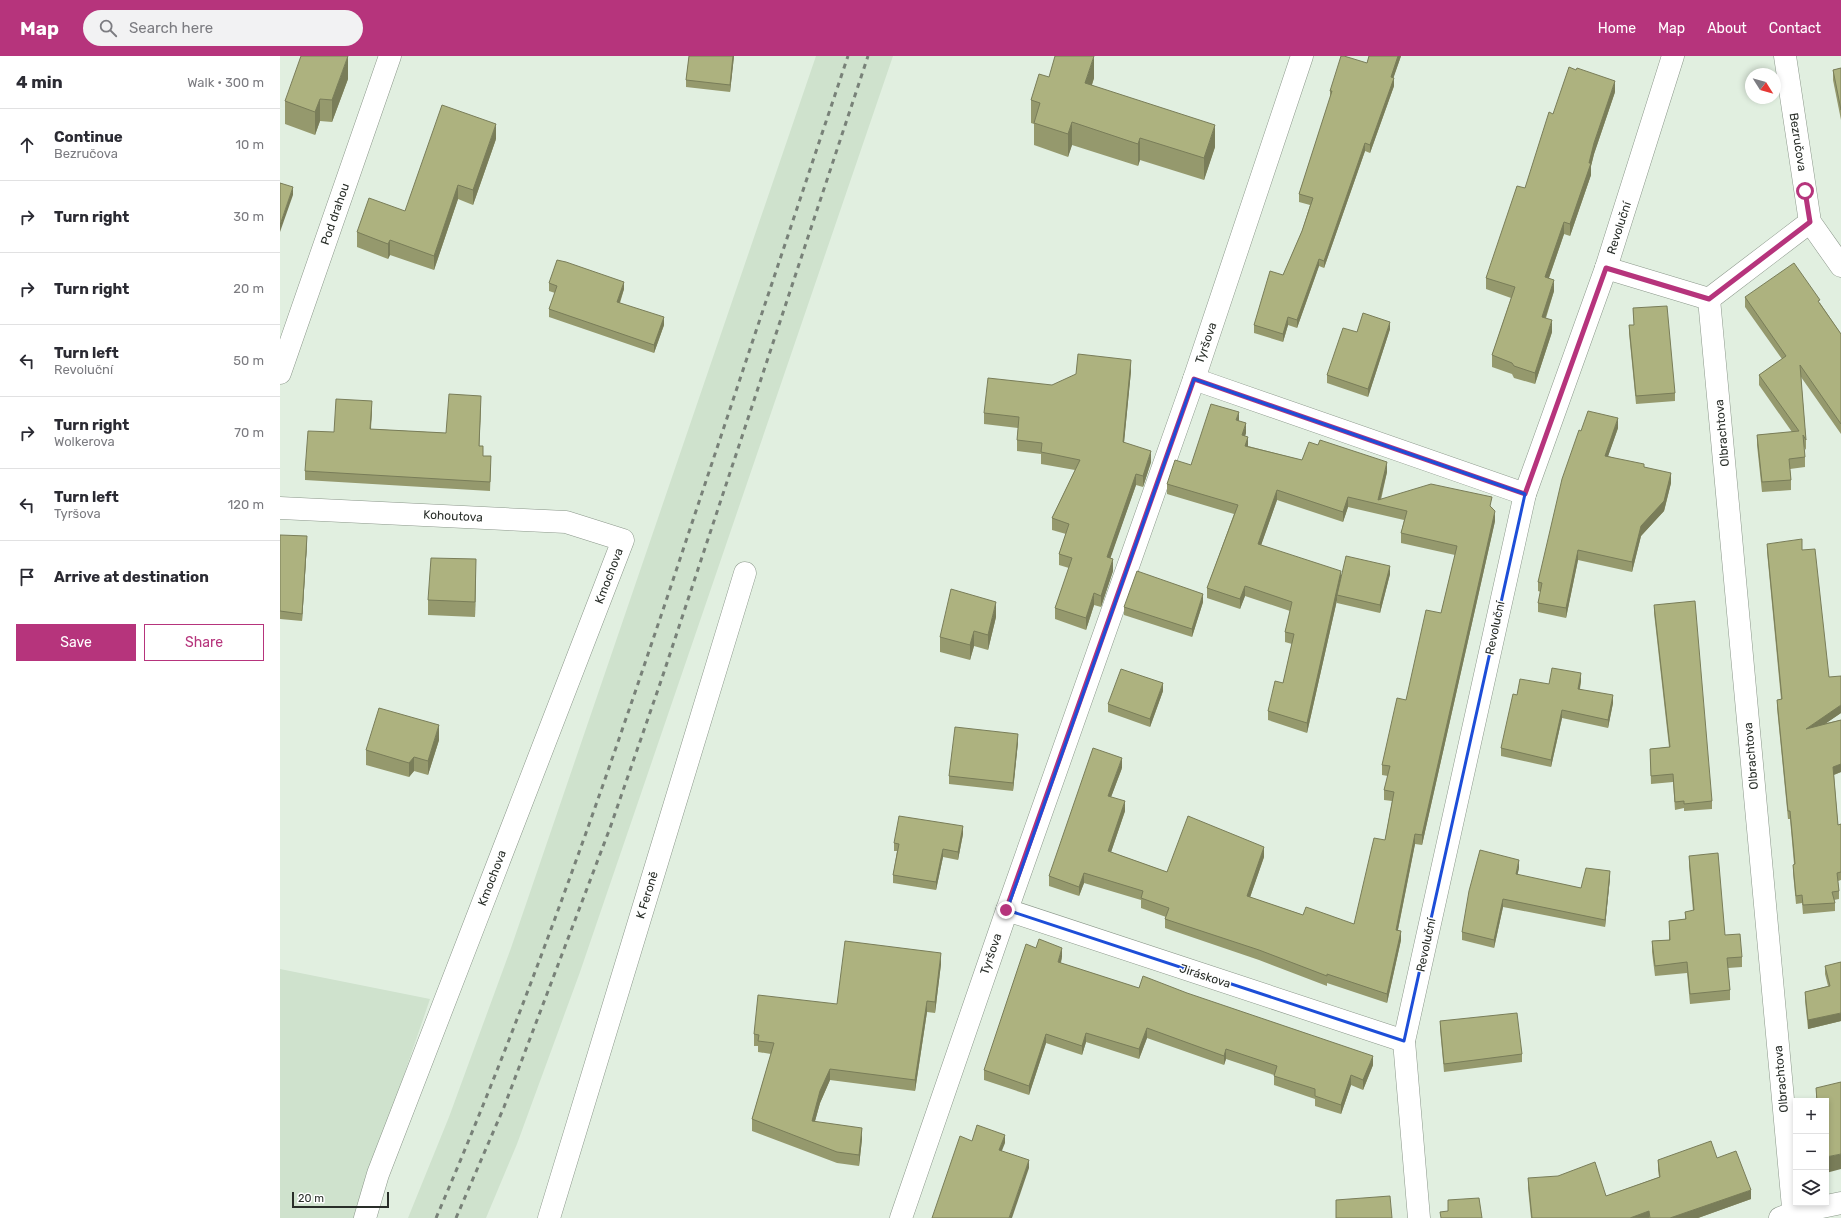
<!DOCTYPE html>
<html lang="en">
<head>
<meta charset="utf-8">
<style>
	body { margin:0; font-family:Rubik,sans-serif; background:#f2f2f3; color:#2b2b33 }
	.controls { position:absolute; right:12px; bottom:12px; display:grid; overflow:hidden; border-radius:0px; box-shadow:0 2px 6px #0003 }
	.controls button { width:36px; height:36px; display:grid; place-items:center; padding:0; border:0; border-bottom:1px solid #e1e1e2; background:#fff; color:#2b2b33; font:20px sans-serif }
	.compass { position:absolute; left:1465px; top:12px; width:36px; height:36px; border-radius:50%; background:#fff; box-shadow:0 2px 6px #0003; rotate:127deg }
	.scale { position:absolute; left:12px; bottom:10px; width:97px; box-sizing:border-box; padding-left:4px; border:2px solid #292e29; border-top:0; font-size:11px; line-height:14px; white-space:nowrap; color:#292e29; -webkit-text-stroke:3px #fff; paint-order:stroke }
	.stop { position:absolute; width:12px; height:12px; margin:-9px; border:3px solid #b6347c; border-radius:50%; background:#fff }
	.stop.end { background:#b6347c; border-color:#fff; box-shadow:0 1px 4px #0008 }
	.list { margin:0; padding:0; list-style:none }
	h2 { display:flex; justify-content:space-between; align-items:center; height:52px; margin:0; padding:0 16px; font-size:17px }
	h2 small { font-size:13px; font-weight:400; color:#7c7c81 }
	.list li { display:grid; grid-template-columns:26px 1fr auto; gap:12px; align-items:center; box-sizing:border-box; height:72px; padding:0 16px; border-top:1px solid #e1e1e2 }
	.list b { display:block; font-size:15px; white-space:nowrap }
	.list p { margin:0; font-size:13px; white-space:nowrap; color:#7c7c81 }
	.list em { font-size:13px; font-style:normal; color:#7c7c81 }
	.actions { display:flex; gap:8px; padding:12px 16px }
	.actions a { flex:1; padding:9px 0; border:1px solid #b6347c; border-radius:0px; text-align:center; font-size:14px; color:#b6347c }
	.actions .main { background:#b6347c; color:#fff }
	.icon { flex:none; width:22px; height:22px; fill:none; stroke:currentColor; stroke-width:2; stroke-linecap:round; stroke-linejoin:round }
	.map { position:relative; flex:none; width:1561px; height:1162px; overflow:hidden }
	header { display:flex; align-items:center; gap:24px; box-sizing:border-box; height:56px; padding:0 20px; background:#b6347c; color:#fff }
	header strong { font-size:19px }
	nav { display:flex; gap:22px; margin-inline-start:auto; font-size:14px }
	.search { width:280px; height:36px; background:#f2f2f3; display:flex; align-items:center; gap:10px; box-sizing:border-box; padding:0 14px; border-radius:22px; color:#7c7c81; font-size:15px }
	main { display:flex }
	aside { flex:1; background:#fff }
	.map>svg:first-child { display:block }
</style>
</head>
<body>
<header>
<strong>Map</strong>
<div class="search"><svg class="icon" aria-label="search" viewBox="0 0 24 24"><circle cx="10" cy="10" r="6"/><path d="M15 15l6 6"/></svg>Search here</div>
<nav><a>Home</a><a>Map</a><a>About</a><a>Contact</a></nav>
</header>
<main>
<aside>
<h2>4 min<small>Walk · 300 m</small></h2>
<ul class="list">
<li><svg class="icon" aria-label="ahead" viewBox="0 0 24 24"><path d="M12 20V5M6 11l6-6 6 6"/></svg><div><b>Continue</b><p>Bezručova</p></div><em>10 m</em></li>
<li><svg class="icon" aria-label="right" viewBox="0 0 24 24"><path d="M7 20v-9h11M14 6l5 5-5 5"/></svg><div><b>Turn right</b></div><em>30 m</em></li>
<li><svg class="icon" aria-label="right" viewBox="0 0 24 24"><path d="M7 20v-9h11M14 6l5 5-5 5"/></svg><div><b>Turn right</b></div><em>20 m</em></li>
<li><svg class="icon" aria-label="left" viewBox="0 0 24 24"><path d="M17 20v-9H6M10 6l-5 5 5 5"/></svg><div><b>Turn left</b><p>Revoluční</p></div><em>50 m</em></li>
<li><svg class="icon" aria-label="right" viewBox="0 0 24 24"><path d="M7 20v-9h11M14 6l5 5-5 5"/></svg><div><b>Turn right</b><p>Wolkerova</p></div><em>70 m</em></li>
<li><svg class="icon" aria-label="left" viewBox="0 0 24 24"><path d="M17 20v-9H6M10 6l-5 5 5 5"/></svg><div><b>Turn left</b><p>Tyršova</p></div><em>120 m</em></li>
<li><svg class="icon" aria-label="arrive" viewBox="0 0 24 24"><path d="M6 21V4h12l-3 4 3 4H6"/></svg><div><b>Arrive at destination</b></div></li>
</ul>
<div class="actions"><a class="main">Save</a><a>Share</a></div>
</aside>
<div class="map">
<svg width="1561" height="1162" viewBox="0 0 1561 1162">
	<rect width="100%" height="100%" fill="#e1efe0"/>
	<!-- built -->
	<g fill="#cfe2cd">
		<path d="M536,0H613L300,916L237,1088L206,1162H128L169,1061L231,892Z"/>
		<path d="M0,913L150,943L75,1162H0Z"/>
	</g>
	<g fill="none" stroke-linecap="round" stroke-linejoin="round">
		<defs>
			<g id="minor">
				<path d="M1326,212L1429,243L1530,166"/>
				<path d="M1429,243L1514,1162"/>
				<path d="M0,317L110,0"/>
				<path d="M914,323L1245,438"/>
				<path d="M0,452L286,466L343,484L98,1118L85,1162"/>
				<path d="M727,854L1124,985"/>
				<path d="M269,1162L465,517"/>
				<path d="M621,1162L727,854L914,323L1022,0"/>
				<path d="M1139,1162L1124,985L1245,438L1326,212L1393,0"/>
			</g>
			<g id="tertiary">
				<path d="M1505,0L1530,166L1561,210"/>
				<path d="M1500,1162L1513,1157L1561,1147"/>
			</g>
		</defs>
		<!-- minor casing -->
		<use href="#minor" stroke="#8b978a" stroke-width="23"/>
		<!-- tertiary casing -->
		<use href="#tertiary" stroke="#8b978a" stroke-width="23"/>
		<!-- minor -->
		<use href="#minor" stroke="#fff" stroke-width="22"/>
		<!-- tertiary -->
		<use href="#tertiary" stroke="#fff" stroke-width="22"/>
		<!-- rail -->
		<g stroke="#788178" stroke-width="3" stroke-dasharray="5 5" stroke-linecap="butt">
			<path d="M156,1162C250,944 328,719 403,494C458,329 513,164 568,0"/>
			<path d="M176,1162L224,1051L330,772L382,622L588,0"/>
		</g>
	</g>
	<!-- wall -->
	<g fill="#95996d">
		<path d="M409,0H454L450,36L406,31V24Z"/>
		<path d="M1089,0H1121L1113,22L1114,30L1090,97L1085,95L1044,212L1039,210L1017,272L1008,269L1003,286L974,277V269L1003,219L1022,175L1030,149L1019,146V138L1050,43V35L1087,7Z"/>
		<path d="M1561,12V64L1553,24V14Z"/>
		<path d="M769,21L814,22L812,29L935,91L924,124L860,104L858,110L792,89L788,101L754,89V68L751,67V44Z"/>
		<path d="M68,23L52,66L40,65L35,79L5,68V45Z"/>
		<path d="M1335,36L1314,98L1311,110V119L1290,180L1284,178L1269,222L1274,235L1266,262L1272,276L1255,328L1234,322L1232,318L1212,311V299L1231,242L1206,233V222L1245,132L1273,58Z"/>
		<path d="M216,83L193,149L178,143L154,214L110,199L108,203L77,191V176L125,155Z"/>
		<path d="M269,227L344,233L340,247L384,269L374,297L269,261V253L275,237L269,235Z"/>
		<path d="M1465,241L1540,247L1561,278V378L1521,321L1526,384V394L1524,391L1525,401V411L1510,413L1511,424V434L1482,436L1477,389V379L1512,376L1479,329V319L1502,303L1465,251Z"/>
		<path d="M1353,252L1395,337V345L1356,348L1349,277V269H1354Z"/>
		<path d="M1110,273L1088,341L1047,327V319L1077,276Z"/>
		<path d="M851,315L844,386L871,406L863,431L856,429L830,502L833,515L821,551L814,549L806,574L775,563V552L789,512L779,509V498L786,478L772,474V462L795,414L761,408V398L737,395V384L738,372L704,368V357L772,329Z"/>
		<path d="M201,349L199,390L203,400L211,409L210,435L25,424V415L54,376L92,354L91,373L166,377Z"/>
		<path d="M959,365L966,377L965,380L968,390L1022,404L1107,416L1101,444L1212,451L1215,465L1142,789L1135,788L1118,874L1121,884L1107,947L1047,927V930L979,904L885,872V863L886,861L861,852V844L804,827L799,840L769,830V820L842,712L831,741L845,755L831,796L887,816L984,801L970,841L1023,859L1074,868L1105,784L1112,745L1104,744V734L1108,720L1102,719V709L1126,644L1161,557L1175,499L1121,487V477L1124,464L1068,451L1063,466L997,444L981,489L1061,521L1110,518L1100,557L1057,547V544L1027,677L988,664V655L1003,627L1012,588L1005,586V576L1010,555L965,540L960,553L927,542V532L954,458L887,438V428L911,409Z"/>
		<path d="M1338,372L1328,400L1364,411L1391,427L1384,455L1361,480L1352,516L1298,504L1286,562L1258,556V547L1261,536L1258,535V526L1301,375Z"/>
		<path d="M0,479L27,488L22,565L0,563Z"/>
		<path d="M1487,488L1522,494L1549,621L1561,657L1546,667L1561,664V716L1554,719L1558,769L1561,768V824L1558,825L1559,835V843L1554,844L1555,847V855L1523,858L1522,847L1516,848L1513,817V809L1514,808L1510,763H1508L1497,652V644L1501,643L1487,496Z"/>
		<path d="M196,519L195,561L148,559V544Z"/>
		<path d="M923,546L912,581L844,559V551Z"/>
		<path d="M1374,549L1432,745V753L1404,755V752L1395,754L1393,726L1371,728L1370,693L1389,691L1374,557Z"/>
		<path d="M716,561L708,594L694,590L690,604L660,596V581Z"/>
		<path d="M1301,625L1300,633L1333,647L1328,672L1282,662L1271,711L1221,700V692L1237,639L1269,628Z"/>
		<path d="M883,635L870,671L828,656V648Z"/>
		<path d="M159,684L148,719L134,715L129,721L86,709V694Z"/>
		<path d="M738,686L733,735L669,728V720Z"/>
		<path d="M683,778L678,804L663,801L656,834L613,827V819L617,795H614V787Z"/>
		<path d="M1409,800L1445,879L1462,901V911L1448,912L1450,934V944L1410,948L1407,917L1375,920L1372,896V885L1389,884V865L1405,863V856L1413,855L1409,810Z"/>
		<path d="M1239,812L1237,819L1301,832L1330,822L1325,871L1223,851L1214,892L1182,884V876Z"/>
		<path d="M782,901L781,907L1093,1009L1083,1034L1071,1029L1061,1058L1035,1050V1043L994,1029V1019L946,1003L944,1009L867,982L859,1003L806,986L802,999L766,987L749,1039L704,1024V1014Z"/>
		<path d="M661,908L655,957L647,956L635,1035L550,1024L540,1047L535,1065L582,1083L579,1110L557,1107L472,1075V1063L491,998L478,996V990H474V978L557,948Z"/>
		<path d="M1545,910L1561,965L1528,973L1525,945V936L1548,930L1545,918Z"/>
		<path d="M1160,965L1242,998V1006L1164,1016L1160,973Z"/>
		<path d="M1536,1032L1546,1045H1536Z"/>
		<path d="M1437,1102L1471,1143L1418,1162H1251L1248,1132V1122L1326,1140L1379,1121L1378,1114V1104Z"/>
	</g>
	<!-- shaded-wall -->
	<g fill="#797d59">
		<path d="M68,0V23L52,66V44Z"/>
		<path d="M453,0H454L450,36V29Z"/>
		<path d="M814,0V22L805,49V27Z"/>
		<path d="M1118,0H1121L1111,29V21Z"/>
		<path d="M1114,22V30L1090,97V89Z"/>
		<path d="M1335,25V36L1314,98L1311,110V119L1290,180V168L1314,87Z"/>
		<path d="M40,43V65L35,79V56Z"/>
		<path d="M792,66V89L788,101V78Z"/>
		<path d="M216,68V83L193,149V134Z"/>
		<path d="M935,69V91L924,124V102Z"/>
		<path d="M860,82V104L858,110V88Z"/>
		<path d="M1085,87V95L1044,212V205Z"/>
		<path d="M178,129V143L154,214V200Z"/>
		<path d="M13,131V139L0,176V169Z"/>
		<path d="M1284,166V178L1265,233V221Z"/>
		<path d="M110,184V199L108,203V188Z"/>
		<path d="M1039,203V210L1017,272V264Z"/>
		<path d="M1274,224V235L1262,272V261Z"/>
		<path d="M344,226V233L337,254V246Z"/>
		<path d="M384,261V269L374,297V289Z"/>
		<path d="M1008,261V269L1003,286V278Z"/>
		<path d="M1272,264V276L1255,328V317Z"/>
		<path d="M1110,266V273L1088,341V333Z"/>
		<path d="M851,304V315L843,397V386Z"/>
		<path d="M201,340V349L199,399V390Z"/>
		<path d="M92,345V354L90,382V373Z"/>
		<path d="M959,356V366L956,364Z"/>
		<path d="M1338,362V372L1325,409V400Z"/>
		<path d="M966,367V377L962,389V379Z"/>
		<path d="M968,381V391L965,390Z"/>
		<path d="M871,395V406L863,431V420Z"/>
		<path d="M1107,406V416L1099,448L1098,444Z"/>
		<path d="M1391,417V427L1384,455L1361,480L1352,516V506L1361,470Z"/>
		<path d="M856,418V429L827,512V501Z"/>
		<path d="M997,434V444L978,498V488Z"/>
		<path d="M1068,441V451L1063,466V456Z"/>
		<path d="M1215,455V465L1142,789V779Z"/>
		<path d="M27,480V488L22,565V558Z"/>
		<path d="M1298,494V504L1286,562V552Z"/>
		<path d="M196,503V519L195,561V546Z"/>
		<path d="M833,503V515L821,551V540Z"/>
		<path d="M1110,510V518L1100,557V549Z"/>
		<path d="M1061,515V524L1057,539V544L1027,677V667Z"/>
		<path d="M965,530V540L960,553V543Z"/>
		<path d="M814,537V549L806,574V562Z"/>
		<path d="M923,538V546L912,581V573Z"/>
		<path d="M716,546V561L708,594V579Z"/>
		<path d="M694,575V590L690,604V589Z"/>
		<path d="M1301,617V625L1298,641V633Z"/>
		<path d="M883,627V635L870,671V663Z"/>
		<path d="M1333,639V647L1328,672V664Z"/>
		<path d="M1561,649V657L1526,681V673Z"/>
		<path d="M1282,654V662L1271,711V704Z"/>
		<path d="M159,669V684L148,719V705Z"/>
		<path d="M738,678V686L733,735V727Z"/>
		<path d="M134,701V715L129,721V707Z"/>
		<path d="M842,702V712L828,749V740Z"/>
		<path d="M1561,708V716L1553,719V711Z"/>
		<path d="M845,745V755L828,805V795Z"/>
		<path d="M683,770V778L678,804V796Z"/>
		<path d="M1135,778V788L1116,883V874Z"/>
		<path d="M984,791V801L967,850V840Z"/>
		<path d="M663,793V801L656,834V826Z"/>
		<path d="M1239,804V812L1236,826V818Z"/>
		<path d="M1330,815V822L1325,871V864Z"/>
		<path d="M804,817V827L799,840V831Z"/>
		<path d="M1223,843V851L1214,892V884Z"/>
		<path d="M1121,875V884L1107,947V938Z"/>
		<path d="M782,892V901L778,916V906Z"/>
		<path d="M661,897V908L655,957V946Z"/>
		<path d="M647,945V956L635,1035V1024Z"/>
		<path d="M1561,957V965L1528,973V964Z"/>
		<path d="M867,972V982L859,1003V993Z"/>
		<path d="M806,977V986L802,999V990Z"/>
		<path d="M766,978V987L749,1039V1030Z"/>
		<path d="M946,993V1003L944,1009V1000Z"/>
		<path d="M1093,1000V1009L1083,1034V1024Z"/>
		<path d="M550,1013V1024L540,1047L532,1076V1065L540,1035Z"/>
		<path d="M1071,1019V1029L1061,1058V1049Z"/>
		<path d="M582,1072V1083L579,1110V1099Z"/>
		<path d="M725,1079V1087L719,1102V1094Z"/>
		<path d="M1561,1098V1113L1546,1117V1101Z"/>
		<path d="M749,1104V1112L732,1162H729Z"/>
		<path d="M1471,1134V1143L1418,1162H1390Z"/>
		<path d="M1369,1155V1162H1350Z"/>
	</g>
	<!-- building -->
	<g fill="#adb27f" stroke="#797d59">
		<path d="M21,0H68L52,44L40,43L35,56L5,45Z"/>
		<path d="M409,0H453L450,29L406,24Z"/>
		<path d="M775,0H814L805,27L935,69L924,102L860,82L858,88L792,66L788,78L754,67L760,47L751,44L759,18L769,21Z"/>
		<path d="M1061,0H1064L1087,7L1089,0H1118L1111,21L1114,22L1090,89L1085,87L1044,205L1039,203L1017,264L1008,261L1003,278L974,269L990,215L1003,219L1022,175L1033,142L1019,138L1052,35H1050Z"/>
		<path d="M1289,11L1296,14L1297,12L1335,25L1314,87L1309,107H1311L1290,168L1284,166L1265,221L1274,224L1262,261L1272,264L1255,317L1234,310L1232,307L1212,299L1235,231L1206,222L1237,130L1245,132L1269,56L1273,58Z"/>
		<path d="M1561,12V54L1553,14Z"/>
		<path d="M162,49L216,68L193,134L178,129L154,200L110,184L108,188L77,176L89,142L125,155Z"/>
		<path d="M0,127L13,131L0,169Z"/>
		<path d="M277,204L286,206L344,226L337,246L384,261L374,289L269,253L277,230L269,227Z"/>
		<path d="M1514,207L1540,244L1538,245L1561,278V368L1520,309L1526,384L1523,379L1525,401L1509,403L1511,424L1482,426L1477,379L1519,375L1479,319L1506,300L1465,241Z"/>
		<path d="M1387,250L1395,337L1356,340L1349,269H1354L1353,252Z"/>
		<path d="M1083,257L1110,266L1088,333L1047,319L1063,272L1077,276Z"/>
		<path d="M798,298L851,304L843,386L871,395L863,420L856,418L827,501L833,503L821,540L814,537L806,562L775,552L792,502L779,498L789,468L772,462L800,404L761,396L762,387L737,384L739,361L704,357L708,322L772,329L796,318Z"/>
		<path d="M169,338L201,340L199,390H203V400H211L210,426L25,415L28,375L54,376L56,343L92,345L90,373L166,377Z"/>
		<path d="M931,348L959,356L956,364L966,367L962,379L968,381L965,390L1022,404L1029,386L1038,389L1040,384L1107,406L1098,444L1151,428L1212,441L1210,450L1215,455L1142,779L1135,778L1116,874L1121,875L1107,938L1047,918V920L979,894L885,863L889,852L861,842L863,835L804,817L799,831L769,820L813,692L842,702L828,740L845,745L828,795L887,816L908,760L984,791L967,840L1023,859L1026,851L1074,868L1094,782L1105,784L1114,736L1104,734L1110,710L1102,709L1117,642L1126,644L1146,554L1161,557L1177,490L1121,477L1127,455L1068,441L1063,456L997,434L978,488L1061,515L1027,667L988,655L995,625L1003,627L1014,578L1005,576L1012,546L965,530L960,543L927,532L958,449L887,428L895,404L911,409Z"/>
		<path d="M1308,355L1338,362L1325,400L1364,408V411L1391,417L1384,445L1361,470L1352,506L1298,494L1286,552L1258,547L1262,527L1258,526L1282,423L1299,374L1301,375Z"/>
		<path d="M0,479L27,480L22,558L0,555Z"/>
		<path d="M1522,483V494L1535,493L1549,621L1561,620V649L1526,673L1561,664V708L1553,711L1558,769L1561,768V816L1557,817L1559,835L1552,836L1555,847L1523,849L1522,839L1516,840L1513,809L1515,808L1510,755H1508L1497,644L1502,643L1487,488Z"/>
		<path d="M1066,500L1110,510L1100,549L1057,539Z"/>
		<path d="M151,502L196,503L195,546L148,544Z"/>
		<path d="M857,515L923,538L912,573L844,551Z"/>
		<path d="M671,533L716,546L708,579L694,575L690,589L660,581Z"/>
		<path d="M1415,545L1432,745L1404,748V745L1395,746L1393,718L1371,720L1370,693L1390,691L1374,549Z"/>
		<path d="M1272,612L1301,617L1298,633L1333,639L1328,664L1282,654L1271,704L1221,692L1233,638L1237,639L1240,623L1269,628Z"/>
		<path d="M841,613L883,627L870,663L828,648Z"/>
		<path d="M99,652L159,669L148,705L134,701L129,707L86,694Z"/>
		<path d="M675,671L738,678L733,727L669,720Z"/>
		<path d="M619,760L683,770L678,796L663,793L656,826L613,819L619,788L614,787Z"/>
		<path d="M1200,794L1239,804L1236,818L1301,832L1306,812L1330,815L1325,864L1223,843L1214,884L1182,876L1189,835Z"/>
		<path d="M1438,797L1445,879L1460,878L1462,901L1447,902L1450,934L1410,938L1407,906L1375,910L1372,885L1390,884L1389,865L1406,863L1405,856L1414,854L1409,800Z"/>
		<path d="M759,883L782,892L778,906L859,932L863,920L907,937L1093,1000L1083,1024L1071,1019L1061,1049L1035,1040V1033L994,1020L997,1010L946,993L944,1000L867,972L859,993L806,977L802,990L766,978L749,1030L704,1014L746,888L756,892Z"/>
		<path d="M565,885L661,897L655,946L647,945L635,1024L550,1013L540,1035L532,1065L582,1072L579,1099L557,1096L472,1063L494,987L478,985L479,979L474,978L478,939L557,948Z"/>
		<path d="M1561,906V957L1528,964L1525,936L1550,930L1545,910Z"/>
		<path d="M1237,957L1242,998L1164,1008L1160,965Z"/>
		<path d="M1561,1026V1098L1546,1101V1045H1537L1536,1032Z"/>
		<path d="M697,1069L725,1079L719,1094L749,1104L729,1162H652L680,1080L692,1085Z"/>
		<path d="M1431,1085L1437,1102L1456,1095L1471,1134L1390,1162H1370L1369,1155L1350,1162H1252L1248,1122L1278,1120L1315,1106L1326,1140L1380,1121L1378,1104Z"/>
		<path d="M1110,1140L1112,1162H1056V1144Z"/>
		<path d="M1199,1142L1202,1162H1161L1160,1156L1168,1155V1144Z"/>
	</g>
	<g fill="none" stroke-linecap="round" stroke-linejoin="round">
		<!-- route -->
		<path stroke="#b6347c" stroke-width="5" d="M726,854L914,323L1245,438L1326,212L1429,243L1530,166L1525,135"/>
	</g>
	<!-- marked area -->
	<path fill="none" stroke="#1d4ed8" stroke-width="3" stroke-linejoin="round" d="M914,323L1245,438L1124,985L727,854Z"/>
	<g text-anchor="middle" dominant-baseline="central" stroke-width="3" stroke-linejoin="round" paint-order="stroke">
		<!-- street labels -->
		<g font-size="12" fill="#292e29" stroke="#fff">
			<text transform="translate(1518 86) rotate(81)">Bezručova</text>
			<text transform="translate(55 158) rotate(-71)">Pod drahou</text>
			<text transform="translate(1339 172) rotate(-72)">Revoluční</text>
			<text transform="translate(926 287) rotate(-71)">Tyršova</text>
			<text transform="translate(1442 377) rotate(-95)">Olbrachtova</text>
			<text transform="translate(173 460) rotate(3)">Kohoutova</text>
			<text transform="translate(329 520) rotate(-69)">Kmochova</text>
			<text transform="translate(1215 572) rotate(-78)">Revoluční</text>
			<text transform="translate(1471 700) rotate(-95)">Olbrachtova</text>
			<text transform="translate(212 822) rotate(-69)">Kmochova</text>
			<text transform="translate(367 839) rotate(-73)">K Feroně</text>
			<text transform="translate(1146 889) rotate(-78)">Revoluční</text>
			<text transform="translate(711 898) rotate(-71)">Tyršova</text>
			<text transform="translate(925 920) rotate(18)">Jiráskova</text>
			<text transform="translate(1501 1023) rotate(-95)">Olbrachtova</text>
		</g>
	</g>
</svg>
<div class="controls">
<button>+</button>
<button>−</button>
<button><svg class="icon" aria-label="layers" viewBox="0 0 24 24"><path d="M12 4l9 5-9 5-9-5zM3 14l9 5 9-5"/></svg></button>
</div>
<svg class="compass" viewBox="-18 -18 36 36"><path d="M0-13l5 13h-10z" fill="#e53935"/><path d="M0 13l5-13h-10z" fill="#7c7c81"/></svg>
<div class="scale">20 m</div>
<div class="stop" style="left:1525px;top:135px"></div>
<div class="stop end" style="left:726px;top:854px"></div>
</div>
</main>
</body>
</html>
